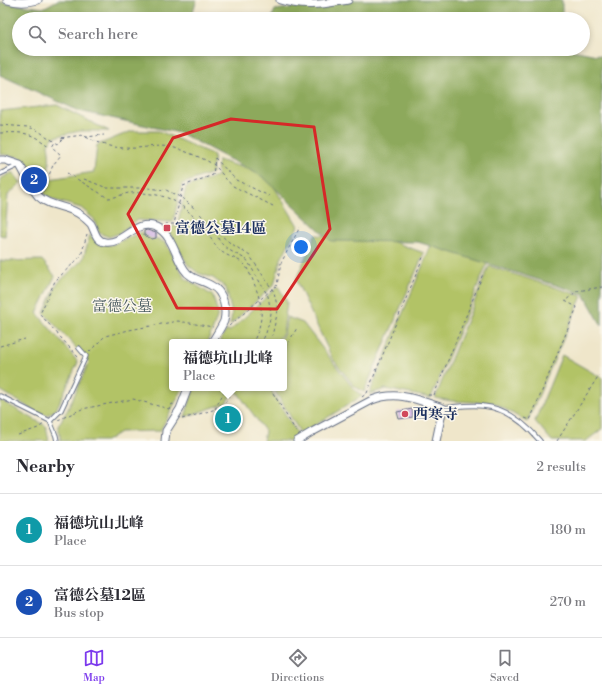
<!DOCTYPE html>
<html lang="en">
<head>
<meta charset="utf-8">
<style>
	body { margin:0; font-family:"Libre Bodoni","Noto Serif TC",serif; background:#f7f7f7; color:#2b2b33 }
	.you { position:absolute; left:301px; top:247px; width:14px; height:14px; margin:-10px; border:3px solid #fff; border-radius:50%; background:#1a73e8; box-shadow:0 0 0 6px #1a73e833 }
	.badge { display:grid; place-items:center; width:26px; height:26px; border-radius:50%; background:#7c3aed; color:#fff; font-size:13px; font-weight:700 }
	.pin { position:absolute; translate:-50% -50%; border:2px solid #fff; box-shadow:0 1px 4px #0006 }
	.popup { position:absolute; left:169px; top:339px; width:118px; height:52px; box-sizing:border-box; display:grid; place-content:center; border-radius:4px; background:#fff; filter:drop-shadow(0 1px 3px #0005); font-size:13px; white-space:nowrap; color:#7c7c81 }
	.popup b { font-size:15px; color:#2b2b33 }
	.popup::after { content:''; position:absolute; left:50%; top:100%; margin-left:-8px; border:8px solid transparent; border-top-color:#fff }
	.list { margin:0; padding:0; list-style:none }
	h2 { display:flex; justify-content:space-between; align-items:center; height:52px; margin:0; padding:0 16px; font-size:17px }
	h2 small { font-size:13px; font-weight:400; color:#7c7c81 }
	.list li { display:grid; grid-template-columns:26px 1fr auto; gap:12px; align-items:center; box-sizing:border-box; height:72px; padding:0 16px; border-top:1px solid #e1e1e2 }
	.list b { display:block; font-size:15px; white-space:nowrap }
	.list p { margin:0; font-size:13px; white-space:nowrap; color:#7c7c81 }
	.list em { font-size:13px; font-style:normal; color:#7c7c81 }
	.icon { flex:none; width:22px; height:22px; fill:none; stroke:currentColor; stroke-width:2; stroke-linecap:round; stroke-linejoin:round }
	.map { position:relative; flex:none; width:602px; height:441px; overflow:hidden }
	.search { position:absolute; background:#fff; box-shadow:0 2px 6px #0003; left:12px; right:12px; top:12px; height:44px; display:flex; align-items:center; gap:10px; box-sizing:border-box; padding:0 14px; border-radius:22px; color:#7c7c81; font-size:15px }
	.sheet { height:196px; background:#fff }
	nav { display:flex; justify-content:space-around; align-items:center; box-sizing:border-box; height:56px; border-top:1px solid #e1e1e2; background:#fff; font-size:11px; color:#7c7c81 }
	nav a { display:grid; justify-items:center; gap:2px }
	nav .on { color:#7c3aed }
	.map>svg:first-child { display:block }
</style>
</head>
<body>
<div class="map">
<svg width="602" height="441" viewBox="0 0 602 441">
	<rect width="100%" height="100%" fill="#fbf7ec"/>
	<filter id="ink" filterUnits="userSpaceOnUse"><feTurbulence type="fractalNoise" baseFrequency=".025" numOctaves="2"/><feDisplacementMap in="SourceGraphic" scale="8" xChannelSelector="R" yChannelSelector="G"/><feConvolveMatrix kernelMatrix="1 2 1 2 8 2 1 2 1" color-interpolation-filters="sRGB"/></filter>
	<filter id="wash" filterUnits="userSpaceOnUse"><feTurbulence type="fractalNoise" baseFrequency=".012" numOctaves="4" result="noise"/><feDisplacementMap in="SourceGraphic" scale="16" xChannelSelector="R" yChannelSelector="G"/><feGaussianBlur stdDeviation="0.9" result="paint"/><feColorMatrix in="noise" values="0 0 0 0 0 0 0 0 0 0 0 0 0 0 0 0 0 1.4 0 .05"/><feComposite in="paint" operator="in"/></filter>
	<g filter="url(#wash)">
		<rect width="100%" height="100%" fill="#efe6ca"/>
		<!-- green -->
		<g fill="#b2c366" stroke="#667962">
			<path d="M57,105L109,131H79L54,137L48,144C51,161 49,172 43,188L33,170L20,157L0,154V111Z"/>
			<path d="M132,131H159L214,155L212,173L182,184L173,222L137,220L120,233L109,237L99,233L94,219L81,208L54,200L44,194L50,179L94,172L97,145Z"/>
			<path d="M218,160L267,175L298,226L281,259L274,285L230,325L232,314L226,288L213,278L198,273L188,265L166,227L177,226L186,187L217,176Z"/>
			<path d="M13,172L21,183L8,195L5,236L0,235V179Z"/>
			<path d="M142,232L166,243L185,278L213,296L218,314L213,329L207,342H172V388H183L160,431L120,432L106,441H61L58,426L68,409L89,362L44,313L57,284L83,259L90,235L99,244L111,245Z"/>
			<path d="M315,235L386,239L424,253L364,392L354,386L332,358L296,280Z"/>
			<path d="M432,243L488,262L431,398L386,389L369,394Z"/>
			<path d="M42,260L55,276L37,313L78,362L56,410L47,415L38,413L0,390V261Z"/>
			<path d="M489,266L582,296L527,422L495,403L452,401L435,398Z"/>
			<path d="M278,286L287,302L283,333L276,342H219L226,331H230Z"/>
			<path d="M287,317L303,323L354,389L362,396L301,434L273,388H284V342H278L284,334Z"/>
			<path d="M562,355L602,378V429L586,441H552L535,421Z"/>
			<path d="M194,388H235L226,403L185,417Z"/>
			<path d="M237,388H270L298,435L289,441H263L265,431L236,390Z"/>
			<path d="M0,400L46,426L49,441H0Z"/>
		</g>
		<!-- forest -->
		<g fill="#8da95b" stroke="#546c5c">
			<path d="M58,0H197L190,19H19V49H567L602,56V326L584,294L418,242L331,241L263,177L180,133L79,111L0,75V2L43,8Z"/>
			<path d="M351,0H562V19H271L275,10Z"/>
		</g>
		<g id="blocks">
			<!-- building -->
			<g fill="#c8a6e2">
				<path d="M147,230L156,233V238L152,239L144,235V231Z"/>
				<path d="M412,409L413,417L399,419L397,412Z"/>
			</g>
		</g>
	</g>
	<g filter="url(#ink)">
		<use href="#blocks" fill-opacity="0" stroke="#656f84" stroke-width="1"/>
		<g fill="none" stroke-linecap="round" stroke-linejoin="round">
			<defs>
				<g id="service">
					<path d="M0,174L19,165"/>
					<path d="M0,396L50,421L56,436L57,441"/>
					<path d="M443,408C456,407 470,404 483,406C507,408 525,423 540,441"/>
					<path d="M50,421L61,410L86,356L79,348"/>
				</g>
				<g id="minor">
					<path d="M7,0C17,3 27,3 38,0"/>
					<path d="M280,0C305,8 323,4 348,0"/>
					<path d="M0,160H5L20,165C24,172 33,191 38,196C50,208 70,205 82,216C85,218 88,221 91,224C95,231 96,241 105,242C124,245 135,218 156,227C172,234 175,256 184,269C190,279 202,280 212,286C223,291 227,309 224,321C221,328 216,335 212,342"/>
					<path d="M165,441L166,431L180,409L188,388"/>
					<path d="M297,441L312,432L372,400C398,390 418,400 443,408L436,441"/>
				</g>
			</defs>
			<!-- service casing -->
			<use href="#service" stroke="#656f84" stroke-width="5.5"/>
			<!-- minor casing -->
			<use href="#minor" stroke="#656f84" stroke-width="9"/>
			<!-- path -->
			<g stroke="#656f84" stroke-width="1" stroke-dasharray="3 3" stroke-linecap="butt">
				<path d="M0,125L28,127L37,130L55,142"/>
				<path d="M0,133C25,132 30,132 50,147"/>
				<path d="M86,137C102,146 118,149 137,148C148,147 159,145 171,147C180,149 206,159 214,165C221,171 225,180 233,186L275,207"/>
				<path d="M215,158L236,180L269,196"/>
				<path d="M67,173L108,198C115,198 122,194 129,193C140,192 155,194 165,197C190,206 203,228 217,247C225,257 233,256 243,263C247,266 249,273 252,278C262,303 266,317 253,342"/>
				<path d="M84,179L107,188H147L166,190L182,198L194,208L213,227L219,240L223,245L229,250L247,260L268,296L271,313L270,319L266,333L262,342"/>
				<path d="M43,191L53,165L61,155L52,147L55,142L58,144L62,140L60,138L83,135L86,137L104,135"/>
				<path d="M165,224H174L183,186L213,175L215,158"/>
				<path d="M214,229L229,242L250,256L274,292L278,310L272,336"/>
				<path d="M229,326L277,285L281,263L300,227"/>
				<path d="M0,346L25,339"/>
				<path d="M284,346L288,343L297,328"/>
				<path d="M89,352L105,336L129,330L178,321L213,327"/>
				<path d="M78,357L40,314L55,281L81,256L87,234"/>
				<path d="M270,388L297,433"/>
				<path d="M428,395H434L483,274"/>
				<path d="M362,397L367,393L424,255"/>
				<path d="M215,409L226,388"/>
				<path d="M525,418L530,420L577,307L565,301L577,291L602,287"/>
				<path d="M182,419L223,407L231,392"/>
				<path d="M58,420L82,409L133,399L169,409L172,404L175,405"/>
				<path d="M18,435L38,428L44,424"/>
				<path d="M557,441L599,375"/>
			</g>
			<!-- service -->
			<use href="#service" stroke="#fff" stroke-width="3.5"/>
			<!-- minor -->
			<use href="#minor" stroke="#fff" stroke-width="7"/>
		</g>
	</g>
	<!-- marked area -->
	<path fill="none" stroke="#d62828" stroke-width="3" stroke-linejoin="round" d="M231,119L314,127L330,229L277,309L177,308L128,214L173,138Z"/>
	<!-- markers -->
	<g fill="#d1495b" stroke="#fbf7ec" stroke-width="1.5">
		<rect x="163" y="224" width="8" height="8" rx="2"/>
		<circle cx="405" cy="414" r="4"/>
	</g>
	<g text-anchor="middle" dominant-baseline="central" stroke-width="3" stroke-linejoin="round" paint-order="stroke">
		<!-- poi labels -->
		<g font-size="15" font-weight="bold" fill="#1b2f5e" stroke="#fbf7ec" text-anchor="start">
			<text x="175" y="228">富德公墓14區</text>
			<text x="413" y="414">西寒寺</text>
		</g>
		<!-- park labels -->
		<g font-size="15" fill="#485b60" stroke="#fbf7ec">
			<text x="122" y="306">富德公墓</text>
		</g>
	</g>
</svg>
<div class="you"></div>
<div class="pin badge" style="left:228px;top:419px;background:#0f9aa8">1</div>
<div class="popup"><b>福德坑山北峰</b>Place</div>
<div class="pin badge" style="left:34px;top:180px;background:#1a4fb4">2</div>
<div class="search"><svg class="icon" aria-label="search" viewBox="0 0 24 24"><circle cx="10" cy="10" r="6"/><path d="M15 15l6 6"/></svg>Search here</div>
</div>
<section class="sheet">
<h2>Nearby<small>2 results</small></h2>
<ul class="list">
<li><span class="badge" style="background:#0f9aa8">1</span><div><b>福德坑山北峰</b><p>Place</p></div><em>180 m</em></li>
<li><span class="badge" style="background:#1a4fb4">2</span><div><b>富德公墓12區</b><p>Bus stop</p></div><em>270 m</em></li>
</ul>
</section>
<nav>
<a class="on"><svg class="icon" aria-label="map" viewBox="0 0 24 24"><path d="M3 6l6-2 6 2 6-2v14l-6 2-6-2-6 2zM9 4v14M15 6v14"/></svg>Map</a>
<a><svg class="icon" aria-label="directions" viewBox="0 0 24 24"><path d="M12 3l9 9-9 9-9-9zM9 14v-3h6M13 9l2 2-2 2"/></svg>Directions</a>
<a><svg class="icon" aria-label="saved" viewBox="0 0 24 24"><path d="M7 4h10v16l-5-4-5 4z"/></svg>Saved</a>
</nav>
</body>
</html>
